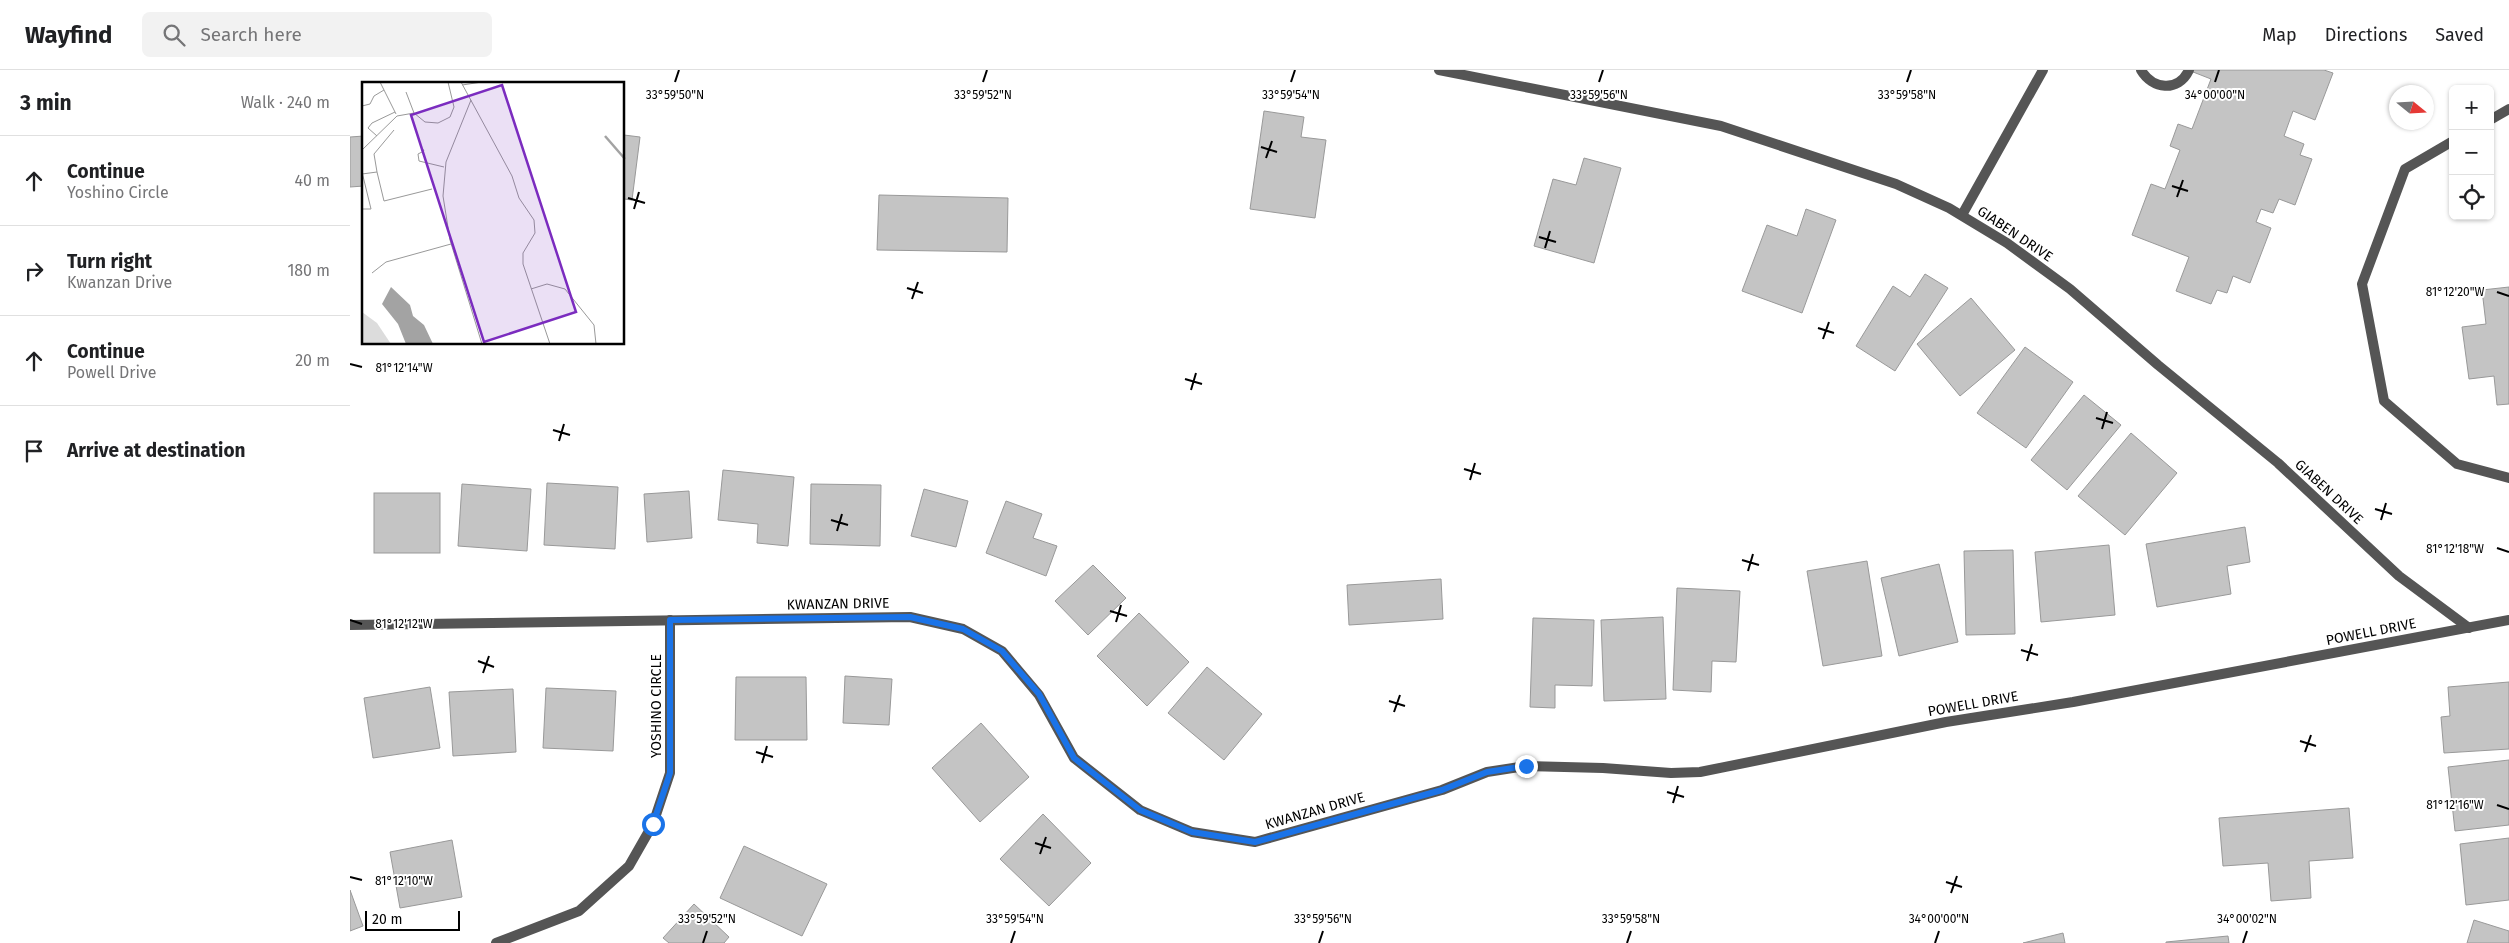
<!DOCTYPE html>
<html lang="en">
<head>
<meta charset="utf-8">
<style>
	body { margin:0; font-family:"Fira Sans",sans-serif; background:#f2f2f2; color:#202124 }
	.controls { position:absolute; right:15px; top:15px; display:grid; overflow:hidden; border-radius:8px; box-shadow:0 1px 4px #0004 }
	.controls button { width:45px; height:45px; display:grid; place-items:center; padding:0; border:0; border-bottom:1px solid #e0e0e0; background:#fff; color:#202124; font:25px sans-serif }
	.compass { position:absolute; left:2039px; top:15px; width:45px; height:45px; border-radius:50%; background:#fff; box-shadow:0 1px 4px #0004; rotate:108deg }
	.scale { position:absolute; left:15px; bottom:12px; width:95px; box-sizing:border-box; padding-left:5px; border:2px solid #000; border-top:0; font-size:14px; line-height:18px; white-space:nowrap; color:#000; -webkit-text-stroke:4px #fff; paint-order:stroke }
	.stop { position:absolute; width:15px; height:15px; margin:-11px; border:4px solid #1a73e8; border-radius:50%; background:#fff }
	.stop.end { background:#1a73e8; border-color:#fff; box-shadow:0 1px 5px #0008 }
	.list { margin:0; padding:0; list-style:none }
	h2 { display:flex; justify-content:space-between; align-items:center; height:65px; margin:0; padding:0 20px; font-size:21px }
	h2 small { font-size:16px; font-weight:400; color:#757577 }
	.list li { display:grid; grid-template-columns:32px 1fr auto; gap:15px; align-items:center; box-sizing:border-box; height:90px; padding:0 20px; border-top:1px solid #e0e0e0 }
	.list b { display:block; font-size:19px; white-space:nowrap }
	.list p { margin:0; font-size:16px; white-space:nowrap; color:#757577 }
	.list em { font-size:16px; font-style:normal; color:#757577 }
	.icon { flex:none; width:28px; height:28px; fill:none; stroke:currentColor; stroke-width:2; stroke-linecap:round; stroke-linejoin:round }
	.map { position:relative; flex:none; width:2159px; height:873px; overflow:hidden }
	header { display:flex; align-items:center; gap:30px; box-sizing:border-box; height:70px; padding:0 25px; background:#fff; border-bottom:1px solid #e0e0e0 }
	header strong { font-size:24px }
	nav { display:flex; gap:28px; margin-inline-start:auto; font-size:18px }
	.search { width:350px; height:45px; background:#f2f2f2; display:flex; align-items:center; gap:12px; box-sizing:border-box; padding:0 18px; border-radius:8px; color:#757577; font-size:19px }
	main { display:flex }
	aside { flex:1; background:#fff }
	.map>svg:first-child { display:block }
</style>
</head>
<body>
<header>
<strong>Wayfind</strong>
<div class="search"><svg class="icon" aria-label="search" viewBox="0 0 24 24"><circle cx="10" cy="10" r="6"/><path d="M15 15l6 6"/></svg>Search here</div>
<nav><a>Map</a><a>Directions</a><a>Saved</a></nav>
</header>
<main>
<aside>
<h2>3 min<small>Walk · 240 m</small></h2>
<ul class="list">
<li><svg class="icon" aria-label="ahead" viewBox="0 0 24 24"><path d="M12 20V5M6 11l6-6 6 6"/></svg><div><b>Continue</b><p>Yoshino Circle</p></div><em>40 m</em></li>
<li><svg class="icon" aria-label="right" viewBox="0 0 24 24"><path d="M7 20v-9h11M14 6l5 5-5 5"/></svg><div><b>Turn right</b><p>Kwanzan Drive</p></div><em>180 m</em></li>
<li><svg class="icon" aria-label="ahead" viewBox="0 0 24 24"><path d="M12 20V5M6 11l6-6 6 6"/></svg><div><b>Continue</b><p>Powell Drive</p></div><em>20 m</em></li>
<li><svg class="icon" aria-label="arrive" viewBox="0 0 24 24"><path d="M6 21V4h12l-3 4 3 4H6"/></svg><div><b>Arrive at destination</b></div></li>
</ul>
</aside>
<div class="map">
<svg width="2159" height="873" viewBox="0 0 2159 873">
	<rect width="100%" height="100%" fill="#fff"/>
	<!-- building -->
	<g fill="#c4c4c4" stroke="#999">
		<path d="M1838,0H1974L1983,3L1965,50L1943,41L1934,66L1954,74L1950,85L1962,89L1945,135L1929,129L1923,143L1911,139L1906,152L1921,158L1900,213L1883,206L1877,223L1867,220L1861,234L1826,221L1839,187L1782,165L1801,114L1815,119L1830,80L1820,76L1828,54L1842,59L1861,9Z"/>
		<path d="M914,41L954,47L951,67L976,70L965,148L900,139Z"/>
		<path d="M274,65L290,67L282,130L274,129Z"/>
		<path d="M14,66V116L0,117V67Z"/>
		<path d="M1234,88L1271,98L1244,193L1184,176L1203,109L1226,115Z"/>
		<path d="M529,125L658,128L657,182L527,180Z"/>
		<path d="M1456,139L1486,150L1452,243L1392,221L1417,155L1447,166Z"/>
		<path d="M1575,204L1598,218L1545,301L1506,276L1543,216L1560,227Z"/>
		<path d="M2159,217V334L2147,335L2144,306L2119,309L2112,257L2136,254L2132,220Z"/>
		<path d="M1621,228L1665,280L1610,326L1567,274Z"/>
		<path d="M1675,277L1723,312L1676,378L1627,343Z"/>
		<path d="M1734,325L1771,355L1717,420L1681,390Z"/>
		<path d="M1781,363L1827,403L1775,465L1728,426Z"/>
		<path d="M373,400L444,407L438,476L407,473L408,454L368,450Z"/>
		<path d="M197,413L268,417L265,479L194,475Z"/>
		<path d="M112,414L181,419L177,481L108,476Z"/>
		<path d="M461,414L531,415L530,476L460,474Z"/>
		<path d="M574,419L618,431L606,477L561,466Z"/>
		<path d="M339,421L342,468L297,472L294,424Z"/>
		<rect x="24" y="423" width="66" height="60"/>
		<path d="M656,431L692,444L683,468L707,476L696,506L636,483Z"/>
		<path d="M1895,457L1900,492L1877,496L1881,524L1807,537L1796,474Z"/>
		<path d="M1759,475L1765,545L1691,552L1685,482Z"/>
		<path d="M1663,480L1665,564L1616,565L1614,481Z"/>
		<path d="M1517,491L1532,586L1473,596L1457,501Z"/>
		<path d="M1589,494L1608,572L1549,586L1531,508Z"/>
		<path d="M743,495L776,528L738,565L705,531Z"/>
		<path d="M1091,509L1093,549L999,555L997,515Z"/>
		<path d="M1327,518L1390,521L1386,592L1362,591L1361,622L1323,620Z"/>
		<path d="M789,543L839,592L797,636L747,586Z"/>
		<path d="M1313,547L1316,629L1254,631L1251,550Z"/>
		<path d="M1183,548L1244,550L1242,616L1205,615V638L1180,637Z"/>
		<path d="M857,597L912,644L874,690L818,643Z"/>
		<path d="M495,606L542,609L539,655L493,653Z"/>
		<path d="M386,607H456L457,670H385Z"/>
		<path d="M2159,612V679L2094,683L2091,647L2100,646L2098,617Z"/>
		<path d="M80,617L90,678L23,688L14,628Z"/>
		<path d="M196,618L266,621L263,681L193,678Z"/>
		<path d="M163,619L166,682L103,686L99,622Z"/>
		<path d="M631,653L679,707L630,752L582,698Z"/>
		<path d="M2159,690V755L2105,761L2098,697Z"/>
		<path d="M1999,738L2003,788L1959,791L1961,828L1921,831L1918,793L1873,796L1869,748Z"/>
		<path d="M693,744L741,793L699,836L650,789Z"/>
		<path d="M2159,768V830L2116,835L2110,774Z"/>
		<path d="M102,770L112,827L50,838L40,782Z"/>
		<path d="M394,776L477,814L452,866L370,828Z"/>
		<path d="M0,820L13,856L0,861Z"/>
		<path d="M344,834L379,867L374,873H319L313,868Z"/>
		<path d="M2124,850L2159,861V873H2117Z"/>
		<path d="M1713,863L1715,873H1673Z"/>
		<path d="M1878,866L1879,873H1816V872Z"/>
	</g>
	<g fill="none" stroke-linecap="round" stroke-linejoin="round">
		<!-- service -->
		<g stroke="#555" stroke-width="10">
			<path d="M1791,0C1802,19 1828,23 1839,0"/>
			<path d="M1612,145L1693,0"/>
		</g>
		<!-- minor -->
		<g stroke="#555" stroke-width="10">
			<path d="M1089,0L1371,56L1546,114L1599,138L1657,173L1720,219L1808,295L1928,393L2049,506L2119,558"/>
			<path d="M2140,50L2159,39"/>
			<path d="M2103,71L2055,99L2012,214L2034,331L2107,394L2159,408"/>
			<path d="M0,555L560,547L613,559L652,581L689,625L724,688L790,740L842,762L905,772L1092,720L1137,702L1176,696L1253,698L1321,703L1350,702L1596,652L1723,632L2159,550"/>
			<path d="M146,873L229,841L279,796L303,754L320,703V550"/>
		</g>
	</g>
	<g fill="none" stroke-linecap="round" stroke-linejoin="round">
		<!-- route -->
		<path stroke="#1a73e8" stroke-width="6" d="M303,754L320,703V550L560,547L613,559L652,581L689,624L724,688L790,740L842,762L905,772L1092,720L1137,702L1176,696"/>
	</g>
	<!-- ticks -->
	<path fill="none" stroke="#000" stroke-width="2" d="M325,12L329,0M633,12L637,0M941,12L945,0M1249,12L1253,0M1557,12L1561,0M1865,12L1869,0M911,77L927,82M916,88L922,71M1822,116L1838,121M1827,127L1833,110M278,128L295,133M284,139L289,122M1189,167L1206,172M1195,178L1200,161M557,218L573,223M2147,222L2159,226M562,229L568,212M1468,258L1484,263M1473,269L1479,252M0,294L12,297M835,309L852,314M841,320L846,303M1746,348L1763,353M1752,359L1757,342M203,360L220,365M209,371L214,354M1114,399L1131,404M1120,410L1125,393M2025,439L2042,444M481,450L498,455M2031,450L2036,433M487,461L492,444M2147,478L2159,482M1392,490L1409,495M1398,501L1403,484M760,541L777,546M0,550L12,554M766,552L771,535M1671,580L1688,585M128,591L144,597M1677,591L1682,574M133,603L139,586M1039,631L1055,636M1044,642L1050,625M1950,671L1966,676M406,682L423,687M1955,682L1961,665M412,693L417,676M1317,722L1334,727M1323,733L1328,716M2147,735L2159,739M685,773L701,778M690,784L696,767M0,807L12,810M1596,812L1612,817M1601,823L1607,806M353,873L357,861M661,873L665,861M969,873L973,861M1277,873L1281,861M1585,873L1589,861M1893,873L1897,861"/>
	<g text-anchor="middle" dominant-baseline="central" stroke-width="4" stroke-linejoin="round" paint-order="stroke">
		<!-- street labels -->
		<g font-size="14" fill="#000" stroke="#fff">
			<text transform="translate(1665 164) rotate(34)">GIABEN DRIVE</text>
			<text transform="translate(1979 422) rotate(43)">GIABEN DRIVE</text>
			<text transform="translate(488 534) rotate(-1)">KWANZAN DRIVE</text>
			<text transform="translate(2021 562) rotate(-11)">POWELL DRIVE</text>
			<text transform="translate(1623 634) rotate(-10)">POWELL DRIVE</text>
			<text transform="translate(306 636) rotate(-90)">YOSHINO CIRCLE</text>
			<text transform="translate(965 741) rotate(-16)">KWANZAN DRIVE</text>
		</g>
	</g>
	<!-- overview -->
	<g transform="translate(12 12)">
		<rect width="262" height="262" fill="#fff"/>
		<path d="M0,230L15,241L29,262H0Z" fill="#dcdcdc"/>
		<path d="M29,205L48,223L51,234L62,243L71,262H44L36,242L20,222Z" fill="#a3a3a3"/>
		<path fill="none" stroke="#a3a3a3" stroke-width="2.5" d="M243,54L263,77"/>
		<path fill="none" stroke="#999" stroke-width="1" d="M18,0L34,32M99,0L150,94L157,116L172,138L173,151L161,171V182L188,262M100,3L120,0M44,10L52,31L63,40L76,41L88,35L92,25L86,0M109,18L84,80L81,114L88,158L120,262M0,24L8,22L12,14L22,8M15,54L6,46L10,41L33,30M60,66L62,69L56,72L57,79L82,85M0,68L35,34L52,31M0,90L9,127H0M15,90L22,119L70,107M0,92L15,90L12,72L32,48M10,191L24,180L89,162M169,207L185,202L203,207L232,243L234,262"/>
		<path fill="#7b2cbf" fill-opacity="0.15" stroke="#7b2cbf" stroke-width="2.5" d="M140,3L214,230L122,260L49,33Z"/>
		<rect width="262" height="262" fill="none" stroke="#000" stroke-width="2.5"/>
	</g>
	<g font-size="12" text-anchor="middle" fill="#000" stroke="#fff" stroke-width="4" stroke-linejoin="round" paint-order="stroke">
		<text x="325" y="29">33°59'50"N</text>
		<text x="633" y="29">33°59'52"N</text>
		<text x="941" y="29">33°59'54"N</text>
		<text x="1249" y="29">33°59'56"N</text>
		<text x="1557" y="29">33°59'58"N</text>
		<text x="1865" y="29">34°00'00"N</text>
		<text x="2105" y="226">81°12'20"W</text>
		<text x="54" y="302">81°12'14"W</text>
		<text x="2105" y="483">81°12'18"W</text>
		<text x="54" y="558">81°12'12"W</text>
		<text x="2105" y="739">81°12'16"W</text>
		<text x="54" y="815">81°12'10"W</text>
		<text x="357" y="853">33°59'52"N</text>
		<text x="1897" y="853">34°00'02"N</text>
		<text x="665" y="853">33°59'54"N</text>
		<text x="973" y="853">33°59'56"N</text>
		<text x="1281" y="853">33°59'58"N</text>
		<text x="1589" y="853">34°00'00"N</text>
	</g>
</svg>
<div class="controls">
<button>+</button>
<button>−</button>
<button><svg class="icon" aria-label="locate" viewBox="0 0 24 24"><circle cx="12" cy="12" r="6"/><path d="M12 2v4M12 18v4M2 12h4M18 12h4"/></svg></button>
</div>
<svg class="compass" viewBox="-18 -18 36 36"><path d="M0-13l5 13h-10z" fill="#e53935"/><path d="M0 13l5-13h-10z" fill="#757577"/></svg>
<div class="scale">20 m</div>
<div class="stop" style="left:303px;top:754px"></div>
<div class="stop end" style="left:1176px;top:696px"></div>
</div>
</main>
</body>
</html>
